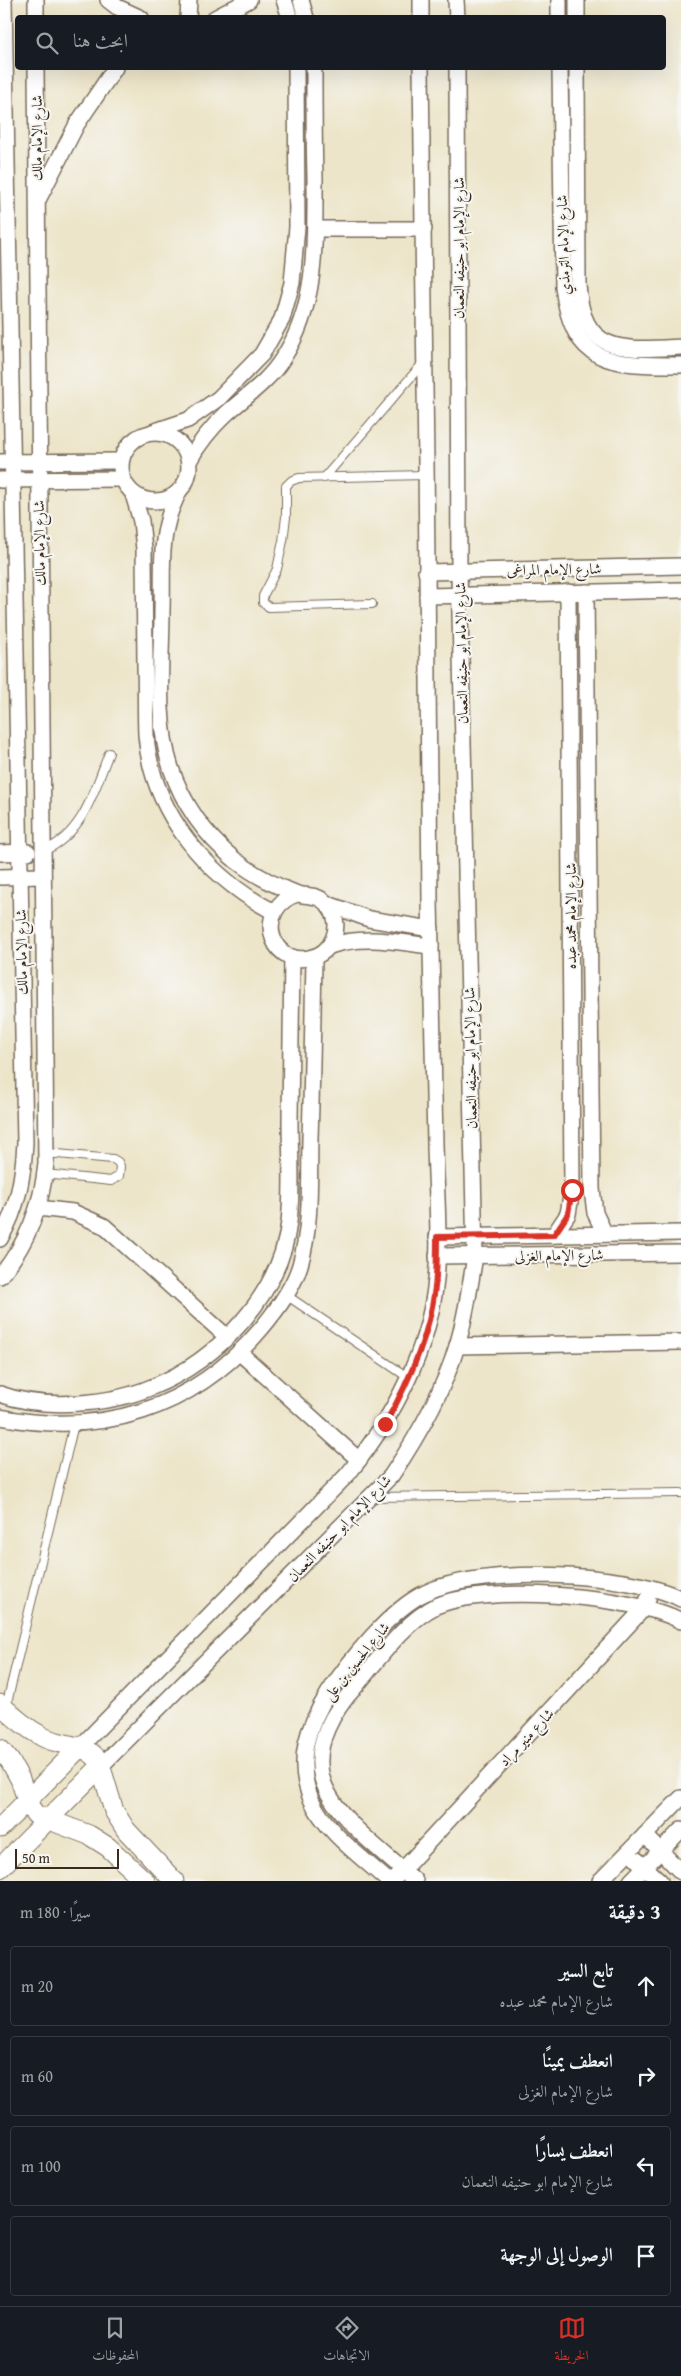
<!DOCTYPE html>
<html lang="ar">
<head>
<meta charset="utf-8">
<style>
	body { margin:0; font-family:"Gentium Book Plus",Amiri,serif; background:#20242c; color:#f1f3f6; direction:rtl }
	.scale { position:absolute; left:15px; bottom:12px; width:104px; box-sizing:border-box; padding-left:5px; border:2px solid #3b2a1e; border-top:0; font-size:14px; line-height:18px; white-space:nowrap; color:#3b2a1e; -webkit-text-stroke:4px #f6f6f2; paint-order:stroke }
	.stop { position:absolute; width:15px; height:15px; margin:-11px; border:4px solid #d93025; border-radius:50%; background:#fff }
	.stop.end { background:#d93025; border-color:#fff; box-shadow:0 1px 5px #0008 }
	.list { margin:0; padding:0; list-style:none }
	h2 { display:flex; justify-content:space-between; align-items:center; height:65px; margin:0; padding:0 20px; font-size:21px }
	h2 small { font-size:16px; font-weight:400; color:#9ea1a6 }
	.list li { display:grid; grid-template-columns:32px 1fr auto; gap:15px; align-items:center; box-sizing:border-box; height:80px; margin:0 10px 10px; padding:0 10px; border:1px solid #363941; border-radius:5px }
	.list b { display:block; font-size:19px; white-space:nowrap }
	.list p { margin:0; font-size:16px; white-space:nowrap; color:#9ea1a6 }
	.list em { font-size:16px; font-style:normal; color:#9ea1a6 }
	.icon { flex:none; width:28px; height:28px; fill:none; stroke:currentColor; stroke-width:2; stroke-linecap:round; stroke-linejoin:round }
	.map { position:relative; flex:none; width:681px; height:1881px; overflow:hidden; direction:ltr }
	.search { position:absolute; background:#171b24; box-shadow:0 5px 20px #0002; left:15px; right:15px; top:15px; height:55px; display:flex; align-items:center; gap:12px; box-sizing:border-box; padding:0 18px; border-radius:5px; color:#9ea1a6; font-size:19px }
	.sheet { height:425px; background:#171b24 }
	nav { display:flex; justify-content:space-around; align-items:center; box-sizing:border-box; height:70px; border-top:1px solid #363941; background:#171b24; font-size:14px; color:#9ea1a6 }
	nav a { display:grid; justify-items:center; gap:2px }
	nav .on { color:#d93025 }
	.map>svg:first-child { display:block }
</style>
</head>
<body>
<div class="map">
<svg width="681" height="1881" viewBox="0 0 681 1881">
	<rect width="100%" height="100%" fill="#f6f6f2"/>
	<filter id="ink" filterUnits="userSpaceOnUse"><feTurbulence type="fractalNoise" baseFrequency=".02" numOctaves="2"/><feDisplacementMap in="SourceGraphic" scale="10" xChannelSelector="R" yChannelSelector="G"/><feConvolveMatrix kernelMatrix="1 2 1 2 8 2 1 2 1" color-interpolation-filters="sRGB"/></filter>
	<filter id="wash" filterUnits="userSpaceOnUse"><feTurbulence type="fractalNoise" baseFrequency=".0096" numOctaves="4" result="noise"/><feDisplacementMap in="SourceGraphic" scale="20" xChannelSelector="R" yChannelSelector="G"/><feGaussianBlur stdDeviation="1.12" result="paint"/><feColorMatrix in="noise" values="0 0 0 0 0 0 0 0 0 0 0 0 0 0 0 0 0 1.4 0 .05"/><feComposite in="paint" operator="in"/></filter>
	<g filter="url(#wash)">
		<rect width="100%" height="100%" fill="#ede5c9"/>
	</g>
	<g filter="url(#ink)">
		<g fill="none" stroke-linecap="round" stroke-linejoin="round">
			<defs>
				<g id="service">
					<path d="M324,478L423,363"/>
					<path d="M372,604L269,607L263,603V596L277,569L283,541L286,517V486L291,481L299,478L425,475"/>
					<path d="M43,851C83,835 94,791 109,753"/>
					<path d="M45,1174L111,1181L119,1176L120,1166L118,1162L113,1159L46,1153"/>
					<path d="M286,1295L409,1378"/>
					<path d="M372,1497L681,1493"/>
					<path d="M6,1707L74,1424"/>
				</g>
				<g id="minor">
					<path d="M36,0V18"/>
					<path d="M108,0L117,7L141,18"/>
					<path d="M284,0L290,18"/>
					<path d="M301,0L306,18"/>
					<path d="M421,0V18"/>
					<path d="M456,0L457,18"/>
					<path d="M559,0V18"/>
					<path d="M577,0V18"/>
					<path d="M188,18L189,0"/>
					<path d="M215,18L249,0"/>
					<path d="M560,68L563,287C573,367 613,365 681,365"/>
					<path d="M577,68L578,284C582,356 624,350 681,347"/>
					<path d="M38,200L77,124L115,68"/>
					<path d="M315,229H424"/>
					<path d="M152,432L188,420L219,398L262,354L282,319L292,283L297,227L296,68"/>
					<circle cx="155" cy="467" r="34"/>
					<path d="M189,461C199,443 211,428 226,414C246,396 269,381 283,358C318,305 315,239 315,178C314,141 314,104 314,68"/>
					<path d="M0,462L121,461"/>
					<path d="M0,480L122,479"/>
					<path d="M179,491C175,501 170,510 168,520C160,548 163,580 162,610C162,661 155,719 171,768C183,804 206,836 235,860C253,874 274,885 295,893C307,898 317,892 329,906C344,925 333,954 309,958C268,966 255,907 297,894"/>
					<path d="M133,494L141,521L144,549C144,588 145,627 145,666C146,689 145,712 146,735C152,813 207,877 274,912"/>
					<path d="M426,572L681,566"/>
					<path d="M586,592L592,1189L595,1213L605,1234"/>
					<path d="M427,596L681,590"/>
					<path d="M0,853L28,852"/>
					<path d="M0,877L42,876"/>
					<path d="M328,904L369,919L431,929"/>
					<path d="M330,946C363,935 396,942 431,946"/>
					<path d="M38,1208L73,1212L104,1226L227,1337"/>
					<path d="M554,1235L568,1214L572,1190L568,592"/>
					<path d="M437,1237L681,1233"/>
					<path d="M0,1239C18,1208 23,1178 25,1143L4,0"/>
					<path d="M437,1256L681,1253"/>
					<path d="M0,1276C28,1243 42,1206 46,1163L36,68"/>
					<path d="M457,1346L681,1342"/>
					<path d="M240,1353L359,1460"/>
					<path d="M0,1394C43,1410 110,1405 152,1387C217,1361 281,1294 289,1222C293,1189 290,1153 290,1120C291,1065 291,1011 292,957"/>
					<path d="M0,1417C102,1437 192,1410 261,1329C276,1311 293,1289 300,1265C312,1224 309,1180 310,1138C312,1078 313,1017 314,957"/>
					<path d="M80,1747L348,1474C391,1420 426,1358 435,1288C441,1241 436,1192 435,1144C433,1063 431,982 430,900C427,623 426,345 421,68"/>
					<path d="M100,1767L391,1476C418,1436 443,1393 457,1346C466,1317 470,1286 475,1256L459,571L457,68"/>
					<path d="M645,1835L681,1872"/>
					<path d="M637,1860L660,1881"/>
					<path d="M397,1876L645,1607L648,1599"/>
					<path d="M388,1881C362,1857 325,1832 311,1799C295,1760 308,1725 329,1692C349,1661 391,1609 425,1593C479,1566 627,1571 681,1599"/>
					<path d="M415,1881C386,1853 333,1818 322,1778C313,1744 334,1710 356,1686C379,1659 404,1622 436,1606C485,1584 634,1595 681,1621"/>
					<path d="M600,1881L681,1798"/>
					<path d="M631,1881L681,1830"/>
				</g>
				<g id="tertiary">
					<path d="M0,1704C14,1717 26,1728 43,1737C62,1747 85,1742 99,1761L114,1811L126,1830L174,1881"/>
					<path d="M0,1749L10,1761L20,1779L29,1806L36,1815L89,1835L108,1847L145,1881"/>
					<path d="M0,1828L80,1747"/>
					<path d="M0,1868L100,1767"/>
				</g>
			</defs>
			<!-- service casing -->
			<use href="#service" stroke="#796b5a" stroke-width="10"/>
			<!-- minor casing -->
			<use href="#minor" stroke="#796b5a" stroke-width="18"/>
			<!-- tertiary casing -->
			<use href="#tertiary" stroke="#796b5a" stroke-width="21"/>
			<!-- service -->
			<use href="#service" stroke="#fff" stroke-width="8"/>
			<!-- minor -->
			<use href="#minor" stroke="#fff" stroke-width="15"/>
			<!-- tertiary -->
			<use href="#tertiary" stroke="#fff" stroke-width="19"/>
		</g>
	</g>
	<g fill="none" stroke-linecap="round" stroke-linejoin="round" filter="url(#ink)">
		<!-- route -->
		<path stroke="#d93025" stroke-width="6" d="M385,1424C409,1382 430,1335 435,1287C437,1270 437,1253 437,1237L554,1235L568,1214L572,1190"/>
	</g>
	<g text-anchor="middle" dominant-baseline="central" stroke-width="4" stroke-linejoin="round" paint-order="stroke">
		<!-- street labels -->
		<g font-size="15" fill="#3b2a1e" stroke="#f6f6f2">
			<text transform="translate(36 138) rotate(-90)">شارع الإمام مالك</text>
			<text transform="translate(563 245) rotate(-92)">شارع الإمام الترمذي</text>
			<text transform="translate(458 248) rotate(-90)">شارع الإمام ابو حنيفه النعمان</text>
			<text transform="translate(39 543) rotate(-91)">شارع الإمام مالك</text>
			<text transform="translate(554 569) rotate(-1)">شارع الإمام المراغى</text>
			<text transform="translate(461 653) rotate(-91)">شارع الإمام ابو حنيفه النعمان</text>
			<text transform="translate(570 916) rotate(-90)">شارع الإمام محمد عبده</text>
			<text transform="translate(21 952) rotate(-91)">شارع الإمام مالك</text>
			<text transform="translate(470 1058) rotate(-91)">شارع الإمام ابو حنيفه النعمان</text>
			<text transform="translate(559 1255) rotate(-1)">شارع الإمام الغزلى</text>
			<text transform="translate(339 1528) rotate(-46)">شارع الإمام ابو حنيفه النعمان</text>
			<text transform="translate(356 1661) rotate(-51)">شارع الحسين بن على</text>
			<text transform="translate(526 1737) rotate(-47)">شارع منير مراد</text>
		</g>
	</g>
</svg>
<div class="scale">50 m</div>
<div class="stop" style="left:572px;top:1190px"></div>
<div class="stop end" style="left:385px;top:1424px"></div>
<div class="search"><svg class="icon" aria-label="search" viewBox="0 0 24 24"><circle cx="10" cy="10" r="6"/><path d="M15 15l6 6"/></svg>ابحث هنا</div>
</div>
<section class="sheet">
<h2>3 دقيقة<small>سيرًا · 180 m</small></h2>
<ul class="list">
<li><svg class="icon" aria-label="ahead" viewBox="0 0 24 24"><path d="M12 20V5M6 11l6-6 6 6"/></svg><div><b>تابع السير</b><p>شارع الإمام محمد عبده</p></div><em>20 m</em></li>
<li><svg class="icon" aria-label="right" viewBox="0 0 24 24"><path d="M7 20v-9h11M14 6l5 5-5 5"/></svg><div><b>انعطف يمينًا</b><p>شارع الإمام الغزلى</p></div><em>60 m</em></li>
<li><svg class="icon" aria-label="left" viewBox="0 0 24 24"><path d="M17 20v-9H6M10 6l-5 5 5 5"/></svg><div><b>انعطف يسارًا</b><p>شارع الإمام ابو حنيفه النعمان</p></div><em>100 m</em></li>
<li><svg class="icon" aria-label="arrive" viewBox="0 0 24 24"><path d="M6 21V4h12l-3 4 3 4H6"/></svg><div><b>الوصول إلى الوجهة</b></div></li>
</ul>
</section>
<nav>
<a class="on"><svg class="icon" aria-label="map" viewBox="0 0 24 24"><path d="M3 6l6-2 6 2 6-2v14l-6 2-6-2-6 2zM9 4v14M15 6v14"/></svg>الخريطة</a>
<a><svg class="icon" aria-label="directions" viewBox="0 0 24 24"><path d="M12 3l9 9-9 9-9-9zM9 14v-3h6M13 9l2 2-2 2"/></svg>الاتجاهات</a>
<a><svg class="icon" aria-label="saved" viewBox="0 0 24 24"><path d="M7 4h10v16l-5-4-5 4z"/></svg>المحفوظات</a>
</nav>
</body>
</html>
